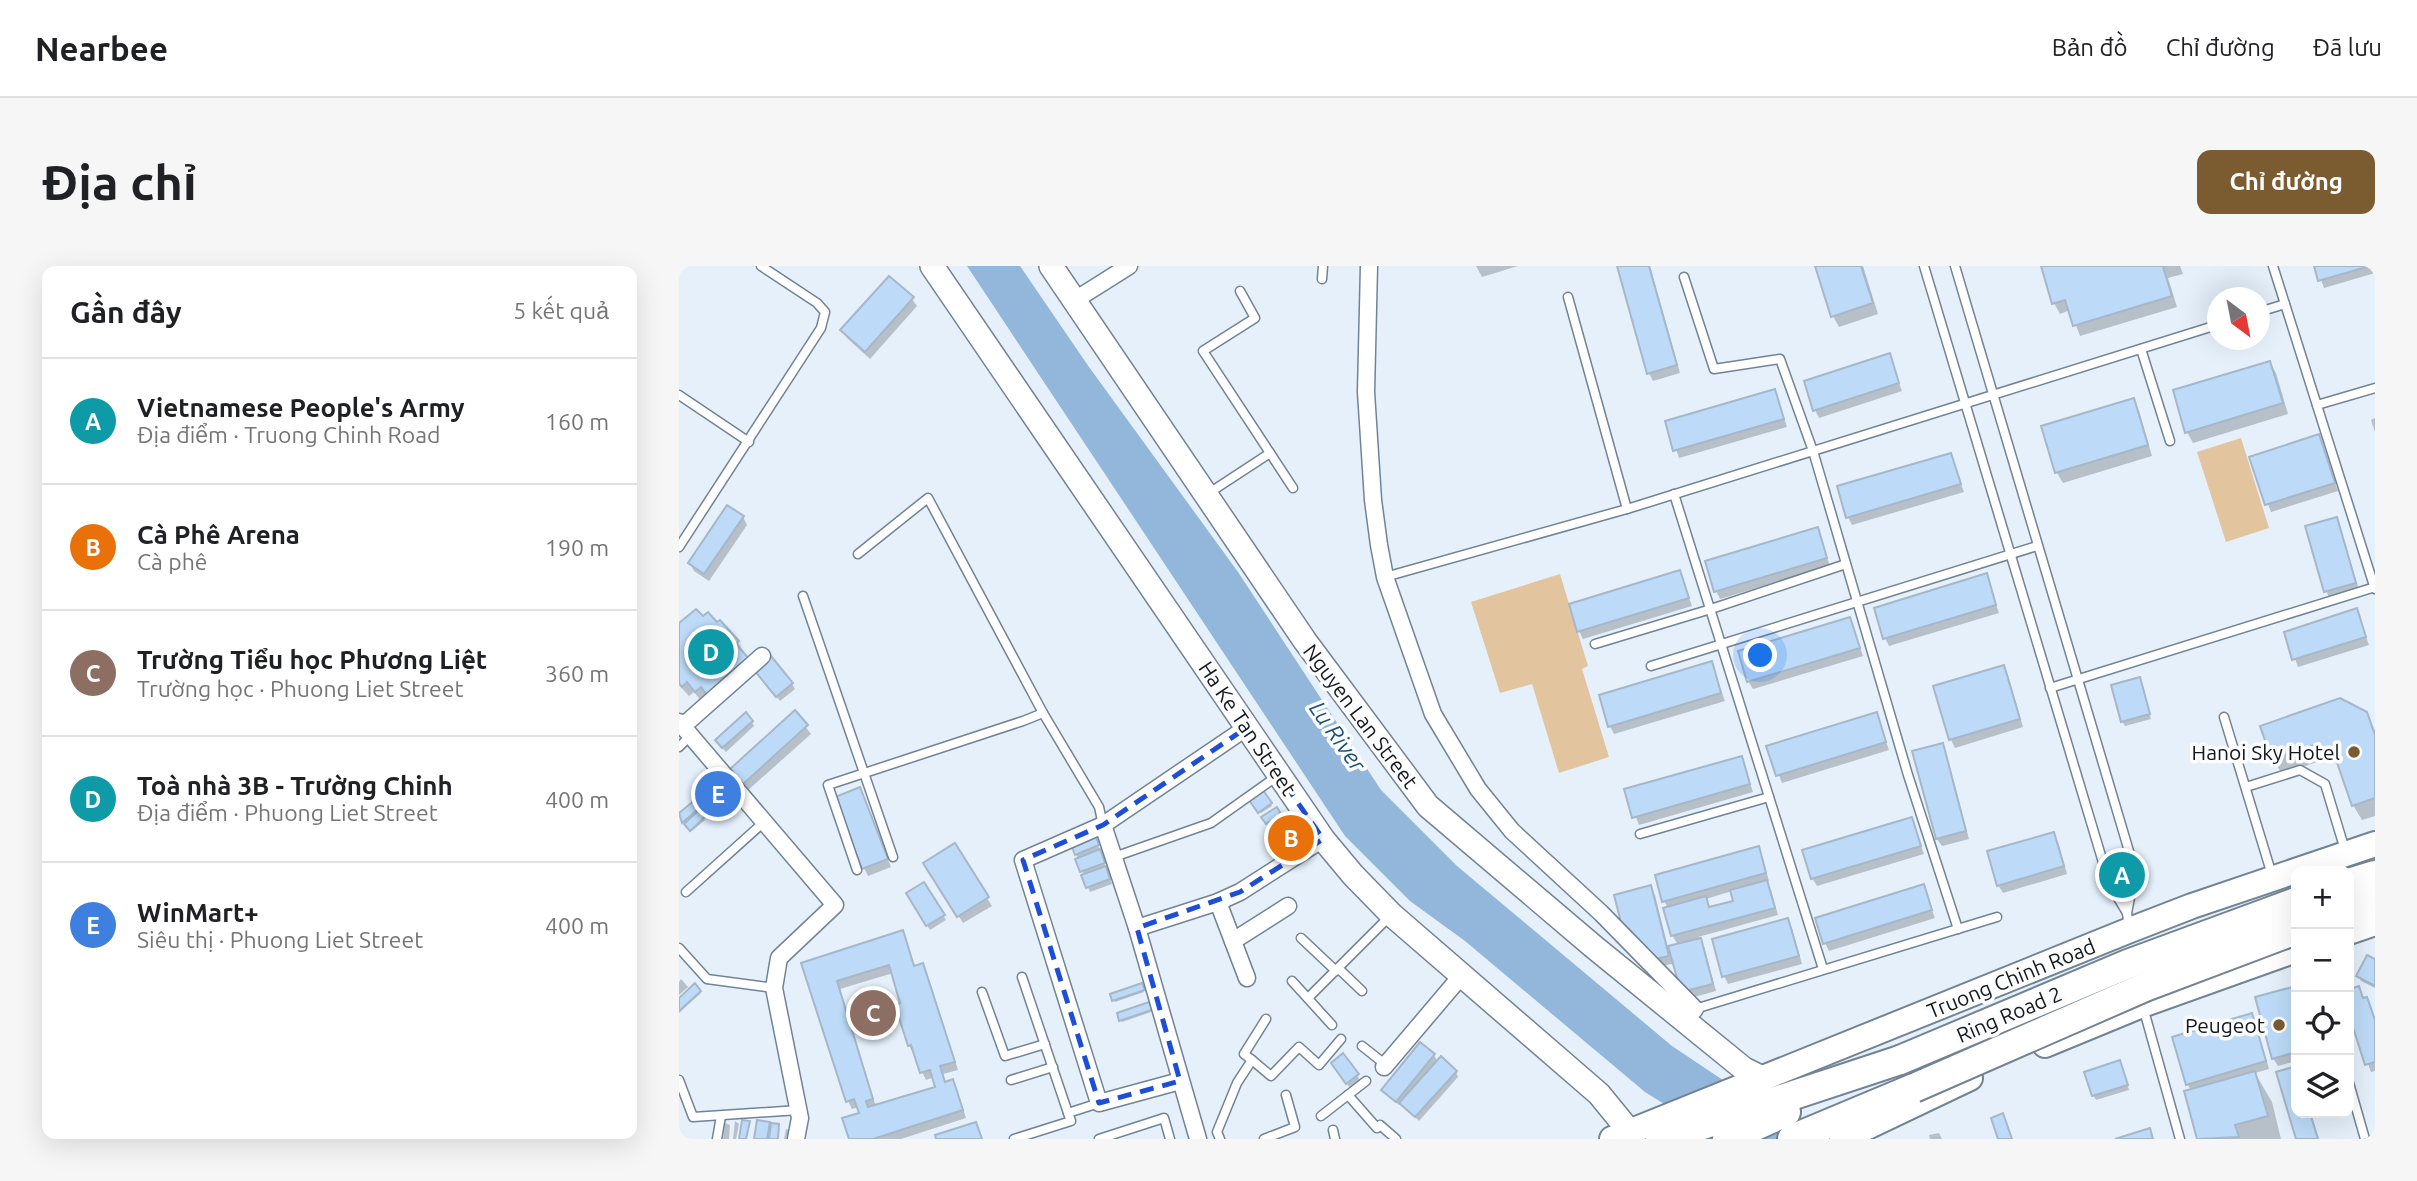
<!DOCTYPE html>
<html lang="vi">
<head>
<meta charset="utf-8">
<style>
	body { margin:0; font-family:Ubuntu,sans-serif; background:#f6f6f6; color:#202124 }
	.controls { position:absolute; right:21px; bottom:21px; display:grid; overflow:hidden; border-radius:14px; box-shadow:0 7px 28px #0002 }
	.controls button { width:63px; height:63px; display:grid; place-items:center; padding:0; border:0; border-bottom:2px solid #e0e0e0; background:#fff; color:#202124; font:35px sans-serif }
	.compass { position:absolute; left:1528px; top:21px; width:63px; height:63px; border-radius:50%; background:#fff; box-shadow:0 7px 28px #0002; rotate:148deg }
	.you { position:absolute; left:1082px; top:390px; width:24px; height:24px; margin:-18px; border:5px solid #fff; border-radius:50%; background:#1a73e8; box-shadow:0 0 0 10px #1a73e833 }
	.badge { display:grid; place-items:center; width:46px; height:46px; border-radius:50%; background:#7b5c31; color:#fff; font-size:23px; font-weight:700 }
	.pin { position:absolute; translate:-50% -50%; border:4px solid #fff; box-shadow:0 2px 7px #0006 }
	.list { margin:0; padding:0; list-style:none }
	h2 { display:flex; justify-content:space-between; align-items:center; height:91px; margin:0; padding:0 28px; font-size:30px }
	h2 small { font-size:23px; font-weight:400; color:#757577 }
	.list li { display:grid; grid-template-columns:46px 1fr auto; gap:21px; align-items:center; box-sizing:border-box; height:126px; padding:0 28px; border-top:2px solid #e0e0e0 }
	.list b { display:block; font-size:26px; white-space:nowrap }
	.list p { margin:0; font-size:23px; white-space:nowrap; color:#757577 }
	.list em { font-size:23px; font-style:normal; color:#757577 }
	.icon { flex:none; width:38px; height:38px; fill:none; stroke:currentColor; stroke-width:2; stroke-linecap:round; stroke-linejoin:round }
	.map { position:relative; flex:none; width:1696px; height:873px; overflow:hidden; border-radius:14px }
	header { display:flex; align-items:center; gap:42px; box-sizing:border-box; height:98px; padding:0 35px; background:#fff; border-bottom:2px solid #e0e0e0 }
	header strong { font-size:33px }
	nav { display:flex; gap:38px; margin-inline-start:auto; font-size:24px }
	.intro { display:flex; align-items:center; justify-content:space-between; box-sizing:border-box; height:168px; padding:0 42px }
	h1 { margin:0; font-size:49px }
	.button { padding:18px 32px; border-radius:14px; background:#7b5c31; color:#fff; font-size:24px; font-weight:700 }
	main { display:flex; gap:42px; padding:0 42px }
	aside { flex:1; background:#fff; border-radius:14px; box-shadow:0 7px 28px #0002 }
	.map>svg:first-child { display:block }
</style>
</head>
<body>
<header>
<strong>Nearbee</strong>
<nav><a>Bản đồ</a><a>Chỉ đường</a><a>Đã lưu</a></nav>
</header>
<div class="intro"><h1>Địa chỉ</h1><a class="button">Chỉ đường</a></div>
<main>
<aside>
<h2>Gần đây<small>5 kết quả</small></h2>
<ul class="list">
<li><span class="badge" style="background:#0f9aa8">A</span><div><b>Vietnamese People's Army</b><p>Địa điểm · Truong Chinh Road</p></div><em>160 m</em></li>
<li><span class="badge" style="background:#e8710a">B</span><div><b>Cà Phê Arena</b><p>Cà phê</p></div><em>190 m</em></li>
<li><span class="badge" style="background:#8d6e63">C</span><div><b>Trường Tiểu học Phương Liệt</b><p>Trường học · Phuong Liet Street</p></div><em>360 m</em></li>
<li><span class="badge" style="background:#0f9aa8">D</span><div><b>Toà nhà 3B - Trường Chinh</b><p>Địa điểm · Phuong Liet Street</p></div><em>400 m</em></li>
<li><span class="badge" style="background:#3f7fe0">E</span><div><b>WinMart+</b><p>Siêu thị · Phuong Liet Street</p></div><em>400 m</em></li>
</ul>
</aside>
<div class="map">
<svg width="1696" height="873" viewBox="0 0 1696 873">
	<rect width="100%" height="100%" fill="#e5f0fb"/>
	<!-- green -->
	<g fill="#e2c59e">
		<path d="M1562,172L1590,262L1547,276L1518,186Z"/>
		<path d="M881,308L909,400L903,403L930,491L880,507L853,418L821,427L792,336Z"/>
	</g>
	<!-- water -->
	<path fill="#92b7da" d="M288,0H341L410,101L559,306L702,524L778,600L993,780L1132,873H1041L966,826L786,675L731,635L666,570Z"/>
	<!-- shadow -->
	<g fill="#0003" fill-rule="evenodd">
		<path d="M797,0H839L803,11Z"/>
		<path d="M940,0H971L1001,107L974,115L970,107Z"/>
		<path d="M1138,0H1184L1199,48L1160,61L1154,50Z"/>
		<path d="M1364,0H1501L1504,8L1489,12L1498,41L1401,70L1391,44L1381,48L1375,37Z"/>
		<path d="M1637,0H1696V7L1645,22Z"/>
		<path d="M233,33L238,40L191,93L168,72L163,65Z"/>
		<path d="M1210,90L1223,125L1140,152L1136,144Z"/>
		<path d="M1591,97L1597,107L1609,148L1514,177L1508,166Z"/>
		<path d="M1096,125L1108,161L1000,192L988,156Z"/>
		<path d="M1454,134L1460,145L1473,190L1384,217L1378,207L1364,161Z"/>
		<path d="M1696,152V166L1692,154Z"/>
		<path d="M1640,170L1659,225L1592,246L1572,192Z"/>
		<path d="M1271,189L1285,226L1173,259L1169,251Z"/>
		<path d="M64,251L68,259L30,315L15,305L11,297Z"/>
		<path d="M1657,253L1661,260L1680,324L1651,333L1647,325Z"/>
		<path d="M1138,263L1151,300L1041,333L1037,325Z"/>
		<path d="M1000,306L1013,340L904,373L900,365Z"/>
		<path d="M1307,310L1320,347L1210,380L1206,372Z"/>
		<path d="M1677,344L1690,379L1619,401L1607,367Z"/>
		<path d="M24,353L59,376L65,387L23,436L15,426L10,430L0,419V360Z"/>
		<path d="M1171,353L1184,390L1074,423L1069,415Z"/>
		<path d="M1032,397L1046,435L935,468L931,460Z"/>
		<path d="M1324,401L1329,409L1344,461L1276,482L1272,474L1256,421Z"/>
		<path d="M80,409L113,418L116,423L101,435Z"/>
		<path d="M1461,413L1472,453L1446,460L1443,455Z"/>
		<path d="M116,447L132,468L68,525L56,512Z"/>
		<path d="M1686,447L1696,464V550L1683,554L1674,539L1660,498L1647,493L1603,508L1594,493Z"/>
		<path d="M1197,448L1210,484L1103,517L1089,481Z"/>
		<path d="M73,456L75,460L47,486L41,479Z"/>
		<path d="M1263,479L1267,487L1290,573L1263,580L1258,573L1236,486Z"/>
		<path d="M1062,492L1074,526L960,559L947,525Z"/>
		<path d="M180,523L212,601L189,610L185,602Z"/>
		<path d="M584,527L593,540L582,547L572,534Z"/>
		<path d="M26,528L33,536L36,534L41,540L29,549L24,541L19,546L26,554L13,565L0,550Z"/>
		<path d="M597,544L601,551L589,559L585,552Z"/>
		<path d="M1232,553L1245,588L1138,620L1133,612Z"/>
		<path d="M1374,568L1379,576L1388,608L1324,627L1319,619Z"/>
		<path d="M417,573L433,618L411,626L393,577Z"/>
		<path d="M275,579L313,640L284,657L247,597Z"/>
		<path d="M1079,582L1083,590L1090,615L1087,616L1092,624L1099,649L1019,671L1025,681L1037,725L1008,733L996,697L977,702L947,668L971,621L976,629L989,682L999,679L993,669L989,642L985,635ZM1053,625L1056,636L1032,643L1027,633Z"/>
		<path d="M1460,602L1462,606L1426,621L1424,617Z"/>
		<path d="M245,618L267,654L251,664L229,628Z"/>
		<path d="M1244,620L1256,652L1150,685L1146,677Z"/>
		<path d="M1108,654L1113,662L1123,698L1049,718L1045,710L1035,674Z"/>
		<path d="M223,666L236,702L244,699L248,707L279,804L264,808L267,817L274,815L278,823L287,852L222,873H172L165,853L182,848L180,841L173,843L169,835L125,698ZM214,707L224,738L230,779L247,814L255,811L258,822L197,841L161,723Z"/>
		<path d="M1696,695V722L1682,715L1679,710Z"/>
		<path d="M2,713L9,721L0,729V716Z"/>
		<path d="M462,719L465,726L436,736L433,729Z"/>
		<path d="M1617,722V795L1599,800L1594,792L1578,733Z"/>
		<path d="M1679,722L1685,734L1687,733L1692,741L1696,753V805L1692,806L1670,744V725Z"/>
		<path d="M21,726L22,727L0,747V734Z"/>
		<path d="M469,739L472,746L443,756L440,748Z"/>
		<path d="M1572,749L1577,757L1590,803L1576,807L1593,836L1602,873H1519L1507,826L1512,824L1508,818Z"/>
		<path d="M755,789L759,796L777,806L779,811L740,855L722,837L720,839L704,824Z"/>
		<path d="M664,790L681,814L671,822L657,802Z"/>
		<path d="M1443,801L1450,824L1417,834L1414,829Z"/>
		<path d="M1617,802V847H1632L1640,873H1619L1599,807Z"/>
		<path d="M56,855L60,858L57,873H54Z"/>
		<path d="M80,856L89,858L93,864L99,860V873H77Z"/>
		<path d="M46,857L51,859L50,873H44Z"/>
		<path d="M107,863L115,865V873H105Z"/>
		<path d="M1260,867L1263,873H1251L1250,869Z"/>
	</g>
	<!-- building -->
	<g fill="#bddbf8" stroke="#a5b7c8" stroke-width="2" fill-rule="evenodd">
		<path d="M938,0H970L998,99L968,108Z"/>
		<path d="M1136,0H1182L1194,37L1152,51Z"/>
		<path d="M1362,0H1488L1484,1L1493,30L1394,60L1386,34L1373,38Z"/>
		<path d="M1635,0H1691L1639,15Z"/>
		<path d="M210,10L235,31L186,86L161,64Z"/>
		<path d="M1211,87L1220,117L1134,145L1125,115Z"/>
		<path d="M1591,95L1604,137L1506,167L1494,124Z"/>
		<path d="M1096,123L1105,153L994,185L986,155Z"/>
		<path d="M1455,132L1469,179L1376,207L1362,160Z"/>
		<path d="M1640,168L1656,217L1586,239L1570,191Z"/>
		<path d="M1272,187L1282,218L1167,252L1158,220Z"/>
		<path d="M48,239L65,250L25,308L9,297Z"/>
		<path d="M1658,251L1677,317L1645,326L1626,260Z"/>
		<path d="M1139,261L1148,292L1035,326L1026,295Z"/>
		<path d="M1001,304L1010,332L898,366L890,338Z"/>
		<path d="M1308,307L1317,339L1204,373L1195,342Z"/>
		<path d="M1678,342L1687,371L1613,394L1605,366Z"/>
		<path d="M17,343L24,350L29,346L38,356L41,354L60,375L57,378L71,394L29,430L22,421L16,426L8,416L3,421L0,417V357Z"/>
		<path d="M1171,351L1181,382L1068,416L1059,385Z"/>
		<path d="M92,390L114,417L97,431L75,404Z"/>
		<path d="M1033,395L1042,427L929,461L920,429Z"/>
		<path d="M1325,399L1341,453L1270,474L1254,420Z"/>
		<path d="M1461,411L1471,448L1442,456L1432,419Z"/>
		<path d="M1661,432L1688,446L1696,469V532L1673,540L1654,485L1637,478L1593,494L1581,460Z"/>
		<path d="M116,444L129,459L63,519L50,504Z"/>
		<path d="M67,446L74,455L43,482L36,474Z"/>
		<path d="M1198,446L1207,476L1097,510L1087,480Z"/>
		<path d="M1264,477L1287,565L1257,573L1233,485Z"/>
		<path d="M1063,490L1071,518L953,552L945,523Z"/>
		<path d="M181,521L209,593L183,603L156,531Z"/>
		<path d="M584,524L593,537L579,547L570,534Z"/>
		<path d="M27,525L32,532L3,557L0,547Z"/>
		<path d="M37,531L42,537L27,548L22,542Z"/>
		<path d="M598,541L602,548L587,558L582,551Z"/>
		<path d="M20,544L26,551L11,565L5,558Z"/>
		<path d="M1233,551L1242,580L1132,613L1123,584Z"/>
		<path d="M415,566L420,579L396,589L391,576Z"/>
		<path d="M1375,566L1385,600L1318,620L1308,585Z"/>
		<path d="M276,577L310,631L278,651L244,597Z"/>
		<path d="M1080,580L1087,607L983,636L976,609Z"/>
		<path d="M421,583L426,597L401,606L396,593Z"/>
		<path d="M427,600L431,613L407,622L402,609Z"/>
		<path d="M1088,614L1096,642L992,670L984,642L1027,630L1030,641L1054,635L1051,624Z"/>
		<path d="M245,616L266,649L247,660L227,627Z"/>
		<path d="M1245,618L1253,644L1144,678L1136,652Z"/>
		<path d="M972,619L990,690L971,694L945,668L935,629Z"/>
		<path d="M1109,652L1120,690L1043,711L1033,673Z"/>
		<path d="M224,664L235,700L244,697L276,796L261,800L266,816L274,813L284,844L194,873H170L163,852L180,847L175,833L167,836L122,697ZM210,699L221,737L216,739L229,780L232,779L241,807L251,804L256,821L189,841L187,835L194,833L158,715Z"/>
		<path d="M1022,672L1034,718L1002,726L989,680Z"/>
		<path d="M1688,689L1696,693V720L1677,710Z"/>
		<path d="M16,717L22,725L0,745V732Z"/>
		<path d="M463,717L466,724L433,735L431,728Z"/>
		<path d="M1617,720V786L1593,793L1576,731Z"/>
		<path d="M1680,720L1684,732L1688,731L1696,754V796L1686,799L1670,749V723Z"/>
		<path d="M470,736L473,744L440,755L438,747Z"/>
		<path d="M1573,747L1587,795L1507,819L1493,771Z"/>
		<path d="M741,776L756,788L717,836L702,824Z"/>
		<path d="M664,787L680,808L667,818L652,797Z"/>
		<path d="M762,790L778,805L736,851L720,837Z"/>
		<path d="M1441,794L1449,819L1413,830L1405,806Z"/>
		<path d="M1617,800V847H1631L1639,873H1617L1597,806Z"/>
		<path d="M1576,805L1589,850L1556,859L1560,871L1518,873L1505,825Z"/>
		<path d="M1324,847L1333,873H1319L1312,852Z"/>
		<path d="M63,854L71,855L67,873H60Z"/>
		<path d="M78,854L91,856L88,873H75Z"/>
		<path d="M297,856L303,873H257L256,869Z"/>
		<path d="M92,857L100,858L99,873H90Z"/>
		<path d="M1471,862L1474,873H1436Z"/>
	</g>
	<g fill="none" stroke-linecap="round" stroke-linejoin="round">
		<defs>
			<g id="lane">
				<path d="M1245,0L1429,613"/>
				<path d="M1276,0L1455,602"/>
				<path d="M1594,0L1696,323"/>
				<path d="M1005,11L1035,103L1101,93L1134,185L1229,509L1279,663"/>
				<path d="M643,13L644,0"/>
				<path d="M561,25L576,52L524,85L614,222"/>
				<path d="M889,31L948,243"/>
				<path d="M1580,46L1606,38"/>
				<path d="M1462,83L1491,175"/>
				<path d="M0,129L70,176"/>
				<path d="M1638,139L1696,122"/>
				<path d="M530,227L591,187"/>
				<path d="M995,228L1144,703"/>
				<path d="M0,281L142,62L146,46L138,37L82,0"/>
				<path d="M179,288L249,232L364,447L420,541L424,559"/>
				<path d="M706,311L948,243L1538,59"/>
				<path d="M124,330L214,591"/>
				<path d="M916,378L1032,343L1167,298"/>
				<path d="M972,400L1358,280"/>
				<path d="M1371,422L1696,321"/>
				<path d="M1545,451L1593,609"/>
				<path d="M0,481L12,469"/>
				<path d="M1567,521L1621,504L1646,518L1666,584"/>
				<path d="M961,568L1090,531"/>
				<path d="M435,591L532,557L597,511"/>
				<path d="M178,604L149,519L344,455L364,447"/>
				<path d="M1430,617L1448,647"/>
				<path d="M7,626L85,556"/>
				<path d="M1450,662L1448,647L1456,606"/>
				<path d="M622,672L657,705"/>
				<path d="M0,682L28,713L95,722"/>
				<path d="M659,702L683,725"/>
				<path d="M343,711L389,847L420,837"/>
				<path d="M613,715L653,759"/>
				<path d="M303,726L326,790L366,778"/>
				<path d="M629,732L710,651"/>
				<path d="M1464,741L1501,873"/>
				<path d="M1016,743L1318,651"/>
				<path d="M683,780L707,799"/>
				<path d="M573,794L592,810L620,781L640,799L662,773"/>
				<path d="M0,814L14,851L120,844"/>
				<path d="M332,814L374,801"/>
				<path d="M1670,817L1686,873"/>
				<path d="M669,829L698,862L701,859L717,873"/>
				<path d="M642,850L687,815"/>
				<path d="M654,864L656,873"/>
				<path d="M38,873L42,850"/>
				<path d="M335,873L392,855L389,847"/>
				<path d="M420,873L485,852L491,873"/>
				<path d="M541,873L538,866L558,817L573,794L565,788L587,753"/>
				<path d="M585,873L616,861L607,829"/>
			</g>
			<g id="street">
				<path d="M690,0L687,126L694,234L700,279L706,311L754,448L799,523L833,565L922,647L1016,743L1006,754"/>
				<path d="M396,34L450,0"/>
				<path d="M0,456L156,639L100,692L95,722L121,852L117,873"/>
				<path d="M4,460L83,390"/>
				<path d="M424,559L458,662L519,873"/>
				<path d="M539,636L568,712"/>
				<path d="M458,662L539,636L561,626L644,573"/>
				<path d="M554,675L609,640"/>
				<path d="M705,801L783,709"/>
				<path d="M501,815L420,837L344,594L424,559L567,462"/>
			</g>
			<g id="secondary">
				<path d="M253,0L644,573L674,609L713,649L920,828L951,866"/>
				<path d="M372,0L626,375L749,540L915,681L1065,803L1085,813"/>
			</g>
			<g id="primary">
				<path d="M1670,666L1696,657"/>
				<path d="M1366,779L1463,739L1617,684"/>
				<path d="M933,873L1451,664L1513,640L1696,578"/>
				<path d="M1163,873L1291,812"/>
			</g>
			<g id="highway">
				<path d="M1670,617L1696,609"/>
				<path d="M1670,645L1696,636"/>
				<path d="M981,873L1221,794"/>
				<path d="M1048,873L1107,846"/>
				<path d="M1113,873L1235,822"/>
			</g>
		</defs>
		<!-- lane casing -->
		<use href="#lane" stroke="#728393" stroke-width="11"/>
		<!-- street casing -->
		<use href="#street" stroke="#728393" stroke-width="19"/>
		<!-- secondary casing -->
		<use href="#secondary" stroke="#728393" stroke-width="26"/>
		<!-- primary casing -->
		<use href="#primary" stroke="#728393" stroke-width="28"/>
		<!-- highway casing -->
		<use href="#highway" stroke="#728393" stroke-width="32"/>
		<!-- lane -->
		<use href="#lane" stroke="#fff" stroke-width="8"/>
		<!-- street -->
		<use href="#street" stroke="#fff" stroke-width="16"/>
		<!-- secondary -->
		<use href="#secondary" stroke="#fff" stroke-width="23"/>
		<!-- primary -->
		<use href="#primary" stroke="#fff" stroke-width="24"/>
		<!-- highway -->
		<use href="#highway" stroke="#fff" stroke-width="28"/>
		<defs>
			<g id="highway-bridge">
				<path d="M1221,794L1449,698L1617,636"/>
				<path d="M1235,822L1466,721L1617,664"/>
			</g>
		</defs>
		<!-- highway-bridge casing -->
		<use href="#highway-bridge" stroke="#728393" stroke-width="32" stroke-linecap="butt"/>
		<!-- highway-bridge -->
		<use href="#highway-bridge" stroke="#fff" stroke-width="28"/>
	</g>
	<!-- marked area -->
	<path fill="none" stroke="#1d4ed8" stroke-width="5" stroke-dasharray="14 9" stroke-linejoin="round" d="M567,462L644,573L561,626L458,662L501,815L420,837L344,594L424,559Z"/>
	<!-- markers -->
	<g fill="#7b5c31" stroke="#fcfcfc" stroke-width="2.5">
		<circle cx="1675" cy="486" r="7"/>
		<circle cx="1600" cy="759" r="7"/>
	</g>
	<g text-anchor="middle" dominant-baseline="central" stroke-width="7" stroke-linejoin="round" paint-order="stroke">
		<!-- street labels -->
		<g font-size="21" fill="#12181e" stroke="#fcfcfc">
			<text transform="translate(682 450) rotate(53)">Nguyen Lan Street</text>
			<text transform="translate(569 462) rotate(56)">Ha Ke Tan Street</text>
			<text transform="translate(1332 712) rotate(-22)">Truong Chinh Road</text>
			<text transform="translate(1330 748) rotate(-23)">Ring Road 2</text>
		</g>
		<!-- poi labels -->
		<g font-size="21" fill="#12181e" stroke="#fcfcfc" text-anchor="end">
			<text x="1661" y="486">Hanoi Sky Hotel</text>
			<text x="1586" y="759">Peugeot</text>
		</g>
		<!-- water labels -->
		<g font-size="23" font-style="italic" fill="#1a517e" stroke="#fcfcfc">
			<text transform="translate(659 470) rotate(55)">Lu River</text>
		</g>
	</g>
</svg>
<div class="controls">
<button>+</button>
<button>−</button>
<button><svg class="icon" aria-label="locate" viewBox="0 0 24 24"><circle cx="12" cy="12" r="6"/><path d="M12 2v4M12 18v4M2 12h4M18 12h4"/></svg></button>
<button><svg class="icon" aria-label="layers" viewBox="0 0 24 24"><path d="M12 4l9 5-9 5-9-5zM3 14l9 5 9-5"/></svg></button>
</div>
<svg class="compass" viewBox="-18 -18 36 36"><path d="M0-13l5 13h-10z" fill="#e53935"/><path d="M0 13l5-13h-10z" fill="#757577"/></svg>
<div class="you"></div>
<div class="pin badge" style="left:1443px;top:609px;background:#0f9aa8">A</div>
<div class="pin badge" style="left:612px;top:572px;background:#e8710a">B</div>
<div class="pin badge" style="left:194px;top:747px;background:#8d6e63">C</div>
<div class="pin badge" style="left:32px;top:386px;background:#0f9aa8">D</div>
<div class="pin badge" style="left:39px;top:528px;background:#3f7fe0">E</div>
</div>
</main>
</body>
</html>
